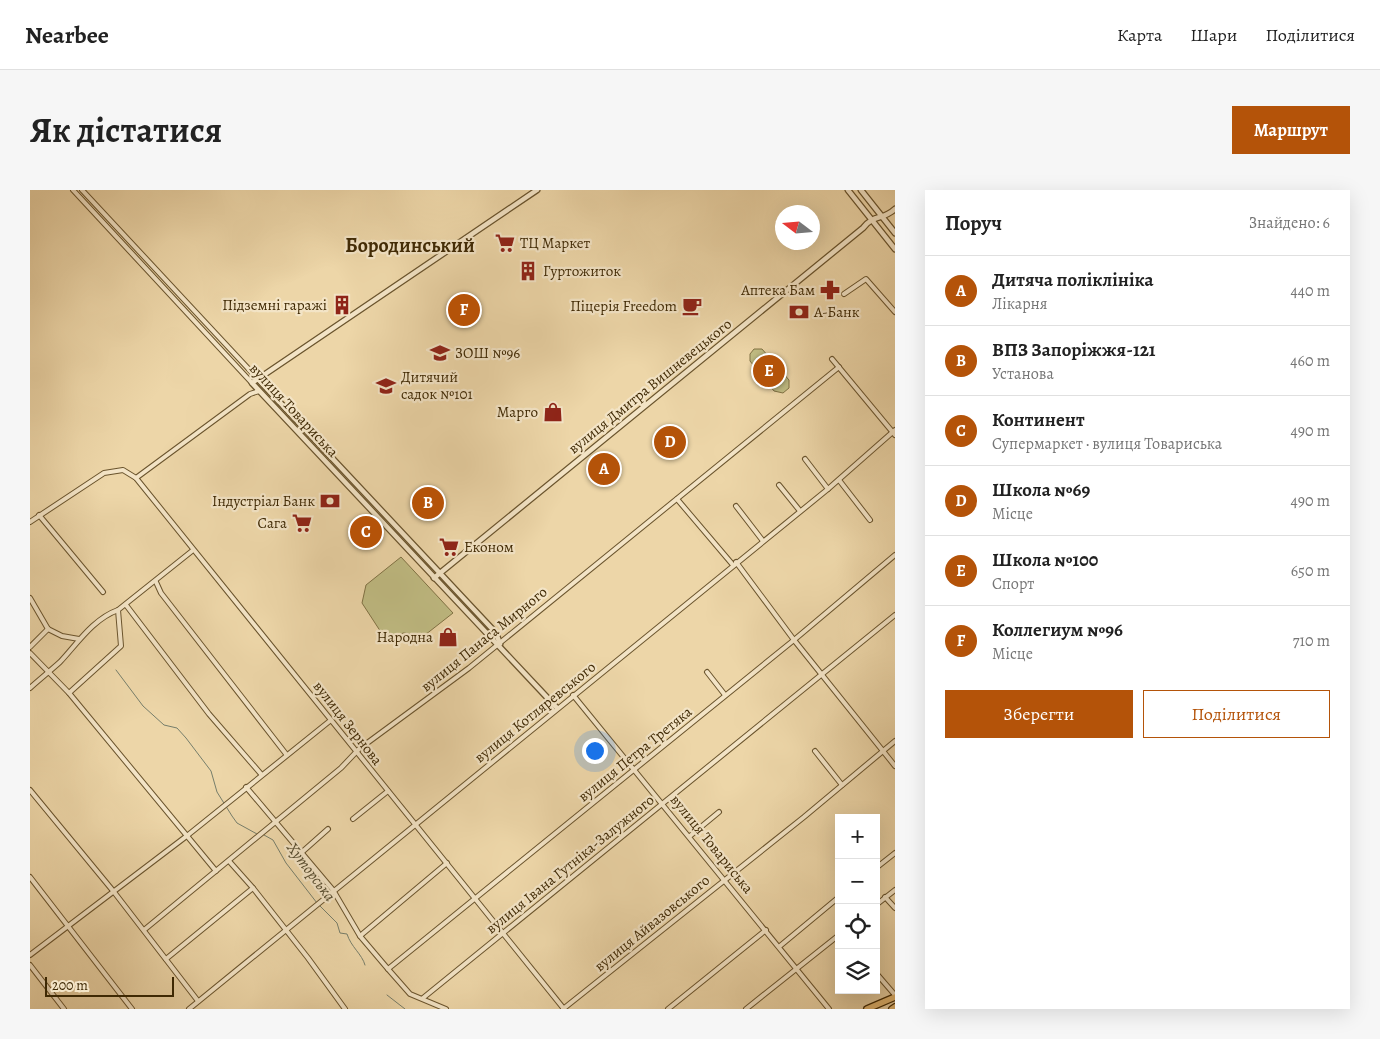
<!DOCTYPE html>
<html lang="uk">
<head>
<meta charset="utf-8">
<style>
	body { margin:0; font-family:Alegreya,serif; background:#f6f6f6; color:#222 }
	.controls { position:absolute; right:15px; bottom:15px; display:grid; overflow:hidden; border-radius:0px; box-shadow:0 5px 20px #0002 }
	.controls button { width:45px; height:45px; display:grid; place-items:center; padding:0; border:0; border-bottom:1px solid #e0e0e0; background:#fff; color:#222; font:25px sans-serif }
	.compass { position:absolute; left:745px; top:15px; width:45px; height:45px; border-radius:50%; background:#fff; box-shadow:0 5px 20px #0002; rotate:286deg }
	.scale { position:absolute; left:15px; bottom:12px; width:129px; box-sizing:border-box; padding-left:5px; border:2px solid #3f2904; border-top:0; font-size:14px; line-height:18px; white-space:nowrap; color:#3f2904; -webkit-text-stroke:4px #f3e4c6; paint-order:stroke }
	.you { position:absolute; left:564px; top:560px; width:18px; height:18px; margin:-12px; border:4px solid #fff; border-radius:50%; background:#1a73e8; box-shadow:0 0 0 8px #1a73e833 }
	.badge { display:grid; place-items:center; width:32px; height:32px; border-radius:50%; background:#b45309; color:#fff; font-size:16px; font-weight:700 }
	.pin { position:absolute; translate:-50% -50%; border:2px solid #fff; box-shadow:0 1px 5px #0006 }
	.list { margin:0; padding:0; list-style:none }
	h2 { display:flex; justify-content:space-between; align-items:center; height:65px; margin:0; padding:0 20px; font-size:21px }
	h2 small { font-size:16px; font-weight:400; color:#767676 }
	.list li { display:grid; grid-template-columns:32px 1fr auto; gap:15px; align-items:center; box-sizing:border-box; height:70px; padding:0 20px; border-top:1px solid #e0e0e0 }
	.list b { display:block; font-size:19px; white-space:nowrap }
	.list p { margin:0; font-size:16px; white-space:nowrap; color:#767676 }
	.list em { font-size:16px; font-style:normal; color:#767676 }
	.actions { display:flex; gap:10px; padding:15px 20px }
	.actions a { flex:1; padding:11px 0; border:1px solid #b45309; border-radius:0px; text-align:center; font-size:18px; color:#b45309 }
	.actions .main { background:#b45309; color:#fff }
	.icon { flex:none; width:28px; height:28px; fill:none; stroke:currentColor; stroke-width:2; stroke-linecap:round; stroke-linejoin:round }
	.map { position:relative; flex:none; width:865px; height:819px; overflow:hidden; border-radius:0px }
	header { display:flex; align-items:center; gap:30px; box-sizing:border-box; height:70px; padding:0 25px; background:#fff; border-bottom:1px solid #e0e0e0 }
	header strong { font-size:24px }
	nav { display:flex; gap:28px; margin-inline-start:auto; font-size:18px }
	.intro { display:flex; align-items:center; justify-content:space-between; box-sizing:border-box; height:120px; padding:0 30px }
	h1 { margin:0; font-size:35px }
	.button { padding:12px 22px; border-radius:0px; background:#b45309; color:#fff; font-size:18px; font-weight:700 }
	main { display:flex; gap:30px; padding:0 30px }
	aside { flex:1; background:#fff; border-radius:0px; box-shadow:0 5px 20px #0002 }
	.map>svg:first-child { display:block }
</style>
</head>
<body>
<header>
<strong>Nearbee</strong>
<nav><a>Карта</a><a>Шари</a><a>Поділитися</a></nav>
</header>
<div class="intro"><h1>Як дістатися</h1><a class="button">Маршрут</a></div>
<main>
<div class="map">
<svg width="865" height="819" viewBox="0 0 865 819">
	<rect width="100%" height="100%" fill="#edd6a8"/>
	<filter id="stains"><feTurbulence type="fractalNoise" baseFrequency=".004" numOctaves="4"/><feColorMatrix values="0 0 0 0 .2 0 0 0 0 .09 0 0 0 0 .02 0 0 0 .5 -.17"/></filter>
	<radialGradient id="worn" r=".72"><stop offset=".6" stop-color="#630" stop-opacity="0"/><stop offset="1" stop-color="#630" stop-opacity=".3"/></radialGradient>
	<!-- green -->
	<g fill="#c0bc83" stroke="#807244">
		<path d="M724,159H732L759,190V198L753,203L744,201L720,171V164Z"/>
		<path d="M371,367L423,423L395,445L373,443L358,453L332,413L336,395Z"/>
	</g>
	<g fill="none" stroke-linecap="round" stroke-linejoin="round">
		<!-- stream -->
		<g stroke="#767e6b" stroke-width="1">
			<path d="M86,480L113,516L134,535L147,538L156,548L181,581L187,602L202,626L207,633L227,644"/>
			<path d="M234,645L243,650L256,673L287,713"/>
			<path d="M290,716L307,733L310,743L317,744C321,757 332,764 335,775"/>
			<path d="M357,805L375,819"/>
		</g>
		<defs>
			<g id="minor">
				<path d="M43,0L222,193"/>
				<path d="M52,0L227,188"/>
				<path d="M814,104L836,89L865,122"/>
				<path d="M802,169L865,245"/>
				<path d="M775,269L798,299"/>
				<path d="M106,288L220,204L229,201"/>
				<path d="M809,290L840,330"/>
				<path d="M749,295L770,321"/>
				<path d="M647,309L703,375"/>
				<path d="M706,316L733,351"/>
				<path d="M9,325L73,402"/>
				<path d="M0,332L74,283L93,280L106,288L534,819"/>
				<path d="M706,372L764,450L865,576"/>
				<path d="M126,392L131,403L256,564"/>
				<path d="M0,408L18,439"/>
				<path d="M96,415L179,524L231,584"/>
				<path d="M18,439L32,446L49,449"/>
				<path d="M0,457L18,439"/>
				<path d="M0,463L39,503L186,681"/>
				<path d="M677,482L695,505"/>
				<path d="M0,498C10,489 20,481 30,472C47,454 63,429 88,420"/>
				<path d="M39,503L91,456L88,420L162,361"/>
				<path d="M543,505L799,819"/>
				<path d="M785,561L812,595"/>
				<path d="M216,597L303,700L330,746L358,779L380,804L416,819"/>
				<path d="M0,600L84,702L168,811"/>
				<path d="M323,629L358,601"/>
				<path d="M660,646L689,622"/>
				<path d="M271,663L298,639"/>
				<path d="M846,678L865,663"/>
				<path d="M0,687L102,819"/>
				<path d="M223,698L278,768L315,819"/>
				<path d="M855,707L865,718"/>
				<path d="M846,715L865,700"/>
				<path d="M114,740L311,578L329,559L439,478L809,177"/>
				<path d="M330,746L417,673"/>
				<path d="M750,756L809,707"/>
				<path d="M0,765L158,645L301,530"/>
				<path d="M136,769L223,698L199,671"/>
				<path d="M0,775L34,819"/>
				<path d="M358,779L764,450L865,365"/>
				<path d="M846,783L865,805"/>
				<path d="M393,808L865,425"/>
				<path d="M159,819L798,299L865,240"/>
				<path d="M533,819L774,627L865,551"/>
				<path d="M638,819L736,740"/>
				<path d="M716,819L809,745"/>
			</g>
			<g id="tertiary">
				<path d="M507,0L222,193L527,518"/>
				<path d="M818,0L865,59"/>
				<path d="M831,0L865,43"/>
				<path d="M227,188L466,443L470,454"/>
				<path d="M404,388L833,38C845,23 852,31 865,19"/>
			</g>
			<g id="primary">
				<path d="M837,819L865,807"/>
				<path d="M862,819L865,817"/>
			</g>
		</defs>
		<!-- minor casing -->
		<use href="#minor" stroke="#6a542d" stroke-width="6"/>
		<!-- tertiary casing -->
		<use href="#tertiary" stroke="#6a542d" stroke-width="7"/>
		<!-- primary casing -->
		<use href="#primary" stroke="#3f2904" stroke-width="8"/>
		<!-- minor -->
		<use href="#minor" stroke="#f3e4c6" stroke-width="4"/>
		<!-- tertiary -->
		<use href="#tertiary" stroke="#f3e4c6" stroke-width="4.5"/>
		<!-- primary -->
		<use href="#primary" stroke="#e6bb74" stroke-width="5.5"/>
	</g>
	<!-- icons -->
	<defs>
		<symbol id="supermarket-bare" viewBox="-9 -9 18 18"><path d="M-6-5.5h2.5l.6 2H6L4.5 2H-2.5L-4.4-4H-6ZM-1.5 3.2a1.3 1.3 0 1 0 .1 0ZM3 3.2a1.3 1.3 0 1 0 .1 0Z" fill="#8f2418" stroke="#f3e4c6" stroke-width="2.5" paint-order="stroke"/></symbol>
		<symbol id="building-bare" viewBox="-9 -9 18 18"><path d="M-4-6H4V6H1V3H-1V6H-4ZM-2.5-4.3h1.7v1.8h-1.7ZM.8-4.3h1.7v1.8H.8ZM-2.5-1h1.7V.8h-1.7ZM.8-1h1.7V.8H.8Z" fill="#8f2418" stroke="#f3e4c6" stroke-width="2.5" paint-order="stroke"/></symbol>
		<symbol id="pharmacy-bare" viewBox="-9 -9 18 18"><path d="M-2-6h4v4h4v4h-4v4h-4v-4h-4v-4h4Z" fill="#8f2418" stroke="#f3e4c6" stroke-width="2.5" paint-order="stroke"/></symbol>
		<symbol id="cafe-bare" viewBox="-9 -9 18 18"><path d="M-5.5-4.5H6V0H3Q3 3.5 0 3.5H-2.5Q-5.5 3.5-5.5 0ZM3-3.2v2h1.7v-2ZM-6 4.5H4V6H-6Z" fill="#8f2418" stroke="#f3e4c6" stroke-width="2.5" paint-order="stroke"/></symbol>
		<symbol id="bank-bare" viewBox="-9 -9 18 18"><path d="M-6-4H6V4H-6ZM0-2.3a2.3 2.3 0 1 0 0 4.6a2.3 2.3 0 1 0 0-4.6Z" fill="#8f2418" stroke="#f3e4c6" stroke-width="2.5" paint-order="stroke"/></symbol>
		<symbol id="school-bare" viewBox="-9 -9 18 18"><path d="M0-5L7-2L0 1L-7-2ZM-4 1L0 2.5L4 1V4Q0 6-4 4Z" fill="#8f2418" stroke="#f3e4c6" stroke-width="2.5" paint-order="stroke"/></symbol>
		<symbol id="shop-bare" viewBox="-9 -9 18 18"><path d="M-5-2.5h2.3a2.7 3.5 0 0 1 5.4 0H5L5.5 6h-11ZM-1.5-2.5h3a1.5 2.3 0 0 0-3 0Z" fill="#8f2418" stroke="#f3e4c6" stroke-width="2.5" paint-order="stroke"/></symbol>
	</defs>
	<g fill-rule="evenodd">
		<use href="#supermarket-bare" x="461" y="39" width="28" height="28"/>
		<use href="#building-bare" x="484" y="67" width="28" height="28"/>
		<use href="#pharmacy-bare" x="786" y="86" width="28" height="28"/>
		<use href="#building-bare" x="298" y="101" width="28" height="28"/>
		<use href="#cafe-bare" x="648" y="102" width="28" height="28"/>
		<use href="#bank-bare" x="755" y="108" width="28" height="28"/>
		<use href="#school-bare" x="396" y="149" width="28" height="28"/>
		<use href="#school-bare" x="342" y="182" width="28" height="28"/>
		<use href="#shop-bare" x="509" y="208" width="28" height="28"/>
		<use href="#bank-bare" x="286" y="297" width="28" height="28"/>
		<use href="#supermarket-bare" x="258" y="319" width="28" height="28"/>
		<use href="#supermarket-bare" x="405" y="343" width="28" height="28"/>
		<use href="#shop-bare" x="404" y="433" width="28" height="28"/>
	</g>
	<g text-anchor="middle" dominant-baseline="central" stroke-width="4.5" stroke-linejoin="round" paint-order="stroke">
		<!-- poi labels -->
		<g font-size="15" fill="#3f2904" stroke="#f3e4c6" text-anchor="end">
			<text x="490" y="53" text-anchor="start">ТЦ Маркет</text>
			<text x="513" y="81" text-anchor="start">Гуртожиток</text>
			<text x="785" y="100">Аптека Бам</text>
			<text x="297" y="115">Підземні гаражі</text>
			<text x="647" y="116">Піцерія Freedom</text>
			<text x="784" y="122" text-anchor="start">А-Банк</text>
			<text x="425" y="163" text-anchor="start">ЗОШ №96</text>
			<text x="371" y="187" text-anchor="start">Дитячий<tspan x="371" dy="17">садок №101</tspan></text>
			<text x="508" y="222">Марго</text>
			<text x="285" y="311">Індустріал Банк</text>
			<text x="257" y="333">Сага</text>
			<text x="434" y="357" text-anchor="start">Економ</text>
			<text x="403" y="447">Народна</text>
		</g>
		<!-- street labels -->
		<g font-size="15" fill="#3f2904" stroke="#f3e4c6">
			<text transform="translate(620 196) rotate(-39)">вулиця Дмитра Вишневецького</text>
			<text transform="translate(264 220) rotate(47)">вулиця Товариська</text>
			<text transform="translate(454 449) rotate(-39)">вулиця Панаса Мирного</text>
			<text transform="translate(505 522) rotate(-39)">вулиця Котляревського</text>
			<text transform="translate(318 533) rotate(52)">вулиця Зернова</text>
			<text transform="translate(605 564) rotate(-39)">вулиця Петра Третяка</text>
			<text transform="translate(682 654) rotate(51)">вулиця Товариська</text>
			<text transform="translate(540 674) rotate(-39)">вулиця Івана Гутніка-Залужного</text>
			<text transform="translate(622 733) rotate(-39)">вулиця Айвазовського</text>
		</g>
		<!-- water labels -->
		<g font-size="16" font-style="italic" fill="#564c2f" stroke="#f3e4c6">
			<text transform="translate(281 682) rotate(53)">Хуторська</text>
		</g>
		<!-- district labels -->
		<g font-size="20" font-weight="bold" fill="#3f2904" stroke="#f3e4c6">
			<text x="380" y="55">Бородинський</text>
		</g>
	</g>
	<rect width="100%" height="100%" filter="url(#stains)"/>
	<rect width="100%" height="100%" fill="url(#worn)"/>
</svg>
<div class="controls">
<button>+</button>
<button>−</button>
<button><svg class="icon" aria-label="locate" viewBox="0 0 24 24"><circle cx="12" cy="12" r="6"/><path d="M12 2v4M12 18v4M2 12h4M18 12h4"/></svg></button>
<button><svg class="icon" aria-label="layers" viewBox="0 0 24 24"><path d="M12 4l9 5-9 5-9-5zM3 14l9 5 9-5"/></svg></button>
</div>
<svg class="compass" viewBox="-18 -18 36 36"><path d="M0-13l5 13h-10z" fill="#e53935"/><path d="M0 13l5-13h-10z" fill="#767676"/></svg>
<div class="scale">200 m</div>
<div class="you"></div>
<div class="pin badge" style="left:574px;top:279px">A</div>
<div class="pin badge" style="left:398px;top:313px">B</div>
<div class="pin badge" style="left:336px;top:342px">C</div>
<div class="pin badge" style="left:640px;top:252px">D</div>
<div class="pin badge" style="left:739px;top:181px">E</div>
<div class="pin badge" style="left:434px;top:120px">F</div>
</div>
<aside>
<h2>Поруч<small>Знайдено: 6</small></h2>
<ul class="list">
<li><span class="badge">A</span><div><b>Дитяча поліклініка</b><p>Лікарня</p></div><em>440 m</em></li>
<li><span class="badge">B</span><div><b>ВПЗ Запоріжжя-121</b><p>Установа</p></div><em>460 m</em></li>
<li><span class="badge">C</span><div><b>Континент</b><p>Супермаркет · вулиця Товариська</p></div><em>490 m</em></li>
<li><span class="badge">D</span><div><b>Школа №69</b><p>Місце</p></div><em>490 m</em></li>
<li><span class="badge">E</span><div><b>Школа №100</b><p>Спорт</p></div><em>650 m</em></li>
<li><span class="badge">F</span><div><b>Коллегиум №96</b><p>Місце</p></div><em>710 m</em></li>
</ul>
<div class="actions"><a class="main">Зберегти</a><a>Поділитися</a></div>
</aside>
</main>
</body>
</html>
